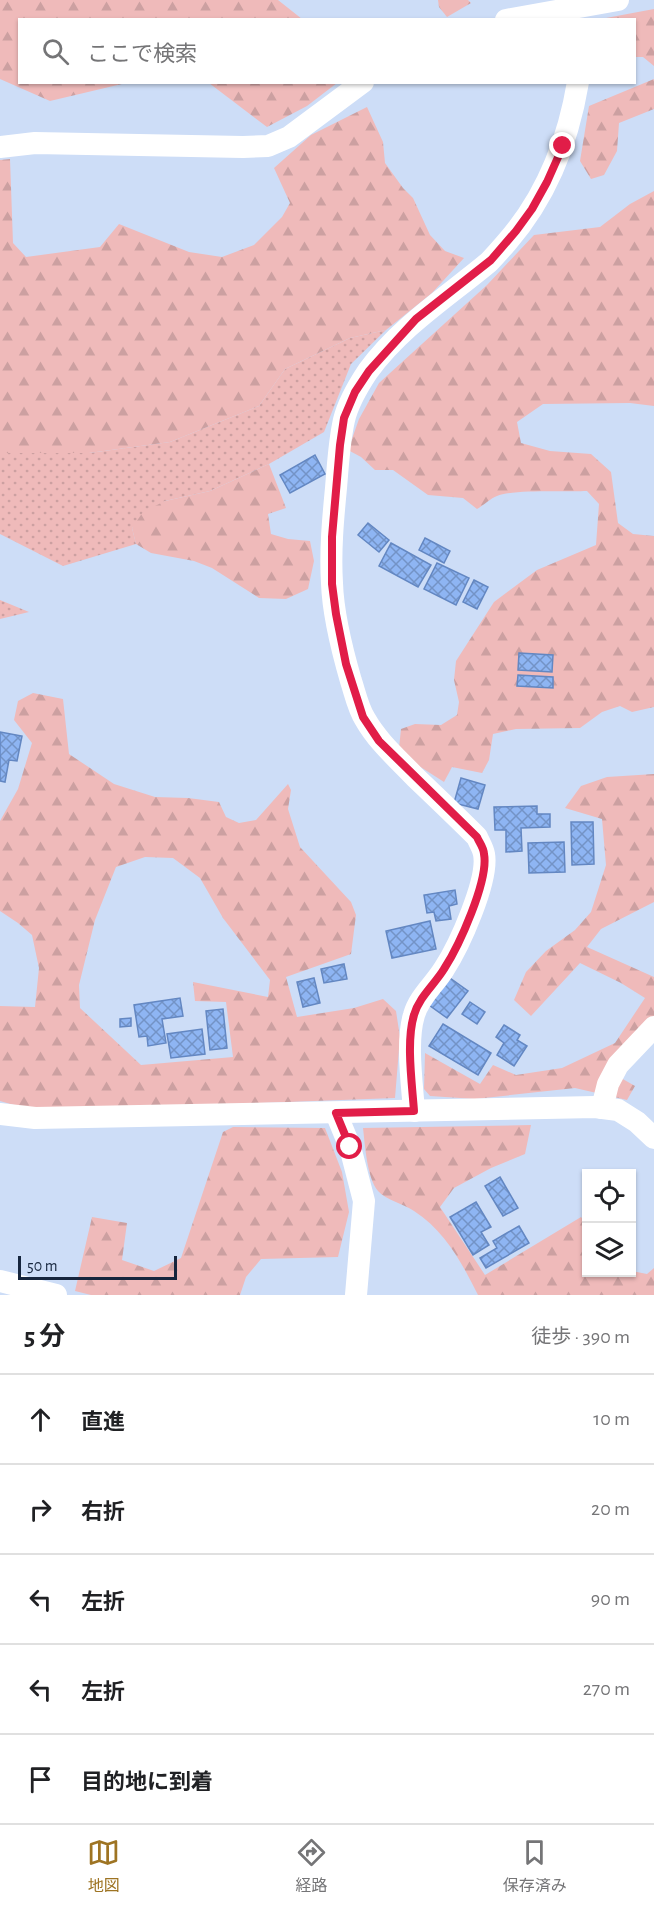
<!DOCTYPE html>
<html lang="ja">
<head>
<meta charset="utf-8">
<style>
	body { margin:0; font-family:"Alegreya Sans","Noto Sans JP",sans-serif; background:#f6f6f6; color:#202124 }
	.controls { position:absolute; right:18px; bottom:18px; display:grid; overflow:hidden; border-radius:0px; box-shadow:0 2px 4px #0004 }
	.controls button { width:54px; height:54px; display:grid; place-items:center; padding:0; border:0; border-bottom:2px solid #e0e0e0; background:#fff; color:#202124; font:30px sans-serif }
	.scale { position:absolute; left:18px; bottom:15px; width:159px; box-sizing:border-box; padding-left:6px; border:3px solid #16253d; border-top:0; font-size:16px; line-height:21px; white-space:nowrap; color:#16253d; -webkit-text-stroke:4px #cdddf7; paint-order:stroke }
	.stop { position:absolute; width:18px; height:18px; margin:-14px; border:4px solid #e11d48; border-radius:50%; background:#fff }
	.stop.end { background:#e11d48; border-color:#fff; box-shadow:0 2px 6px #0008 }
	.list { margin:0; padding:0; list-style:none }
	h2 { display:flex; justify-content:space-between; align-items:center; height:78px; margin:0; padding:0 24px; font-size:26px }
	h2 small { font-size:20px; font-weight:400; color:#757577 }
	.list li { display:grid; grid-template-columns:39px 1fr auto; gap:18px; align-items:center; box-sizing:border-box; height:90px; padding:0 24px; border-top:2px solid #e0e0e0 }
	.list b { display:block; font-size:22px; white-space:nowrap }
	.list em { font-size:20px; font-style:normal; color:#757577 }
	.icon { flex:none; width:33px; height:33px; fill:none; stroke:currentColor; stroke-width:2; stroke-linecap:round; stroke-linejoin:round }
	.map { position:relative; flex:none; width:654px; height:1295px; overflow:hidden }
	.search { position:absolute; background:#fff; box-shadow:0 2px 4px #0004; left:18px; right:18px; top:18px; height:66px; display:flex; align-items:center; gap:15px; box-sizing:border-box; padding:0 21px; border-radius:0px; color:#757577; font-size:22px }
	.sheet { height:528px; background:#fff }
	nav { display:flex; justify-content:space-around; align-items:center; box-sizing:border-box; height:84px; border-top:2px solid #e0e0e0; background:#fff; font-size:16px; color:#757577 }
	nav a { display:grid; justify-items:center; gap:3px }
	nav .on { color:#9e7423 }
	.map>svg:first-child { display:block }
</style>
</head>
<body>
<div class="map">
<svg width="654" height="1295" viewBox="0 0 654 1295">
	<defs>
		<pattern id="grass-dots" width="8" height="8" patternUnits="userSpaceOnUse" patternTransform="scale(1.5)"><rect width="8" height="8" fill="#efbaba"/><path d="M2 2h.1M6 6h.1" fill="none" stroke="#cca0a1" stroke-width="1.8" stroke-linecap="round"/></pattern>
		<pattern id="forest-firs" width="22" height="20" patternUnits="userSpaceOnUse" patternTransform="scale(1.5)"><rect width="22" height="20" fill="#efbaba"/><path d="M5 1l3.5 6h-7zM16 11l3.5 6h-7z" fill="#cca0a1"/></pattern>
		<pattern id="building-cross-hatch" width="8" height="8" patternUnits="userSpaceOnUse" patternTransform="scale(1.5)"><rect width="8" height="8" fill="#8eb5f3"/><path d="M0 0l8 8M0 8l8-8" fill="none" stroke="#7393c6"/></pattern>
	</defs>
	<rect width="100%" height="100%" fill="#cdddf7"/>
	<!-- grass -->
	<g fill="url(#grass-dots)">
		<path d="M386,330L351,364L324,432L269,464L210,491L165,501L132,528L136,544L63,566L0,534V453H89L170,442L259,406L285,369L350,338Z"/>
		<path d="M0,600L29,612L0,619Z"/>
	</g>
	<!-- forest -->
	<g fill="url(#forest-firs)" fill-rule="evenodd">
		<path d="M0,0H278L302,19L20,20V82L126,83L50,101L0,79Z"/>
		<path d="M438,0H468L471,3L447,17L439,7Z"/>
		<path d="M654,9V66L643,57H635L634,20L606,19V18Z"/>
		<path d="M654,79V109L619,123L617,151L604,175L591,179L580,161L589,106Z"/>
		<path d="M209,83H337L307,106L267,127Z"/>
		<path d="M367,107L383,142L385,163L403,188L413,198L430,235L445,251L464,258L432,293L386,330L350,338L285,369L259,406L170,442L89,453H0V160L10,159L13,243L26,257L100,247L119,224L189,252L222,257L254,245L282,217L290,203L274,168L311,135Z"/>
		<path d="M654,191V406L630,403L543,404L517,422L521,443L550,451L591,454L611,472L618,523L633,534L654,536V707L632,712L620,706L602,712L580,728L516,729L493,734L489,760L482,773L452,767L444,782L419,766L399,748L401,729L415,724L441,725L457,715L459,702L454,680L456,661L494,602L537,570L596,545L599,504L587,491C567,492 512,489 497,496C491,498 484,505 477,509L463,498L428,495L393,470H375L361,457L348,450L359,419L379,383L487,285L534,235L600,227L630,204Z"/>
		<path d="M269,464L286,508L268,514L271,534L288,539L310,541L314,561L308,589L286,599L259,598L212,568L194,561L151,553L136,544L132,528L143,512L165,501L210,491Z"/>
		<path d="M33,693L63,699L69,754L114,784L155,797L188,798L219,802L226,817L239,823L256,820L288,784L291,790L288,809L300,847L351,902L356,915L351,954L286,977L297,1017L354,1008L383,999L396,1011L400,1037L395,1098L152,1107H21L0,1101V1006L35,1007L39,968L32,935L18,923L0,911V821L18,789L32,743L14,720L18,701ZM145,857L173,858L200,878L223,918L270,980L268,997L193,982L195,1001L226,1002L233,1057L141,1065L80,1008L79,985L95,920L116,867Z"/>
		<path d="M654,774V902L601,929L587,947L654,977V1018L621,1078L635,1086L627,1100L575,1088L475,1099L430,1096L424,1089L425,1053L480,1084L493,1065L516,1075L562,1068L615,1043L645,998L621,983L580,963L531,1016L514,1000L526,972L546,951L575,930L591,912L606,865L602,819L565,808L581,786L607,777Z"/>
		<path d="M531,1125L525,1154L491,1168L454,1188L440,1207L485,1275L581,1217L586,1223V1272H632V1271L647,1274L654,1268V1295H478C462,1263 445,1231 414,1211C404,1204 386,1200 378,1191C367,1178 365,1145 363,1128Z"/>
		<path d="M233,1127L325,1128L342,1172L349,1212L338,1257L261,1259L246,1277L240,1295H91L75,1291L92,1217L127,1223L122,1260L154,1271L181,1258L223,1132Z"/>
	</g>
	<!-- building -->
	<g fill="url(#building-cross-hatch)" stroke="#6387c2" stroke-width="1.5">
		<path d="M315,455L325,474L290,493L280,475Z"/>
		<path d="M368,523L389,540L379,552L358,535Z"/>
		<path d="M425,538L450,551L444,563L419,550Z"/>
		<path d="M391,543L431,565L418,587L379,566Z"/>
		<path d="M437,563L469,578L456,605L424,589Z"/>
		<path d="M474,580L488,587L477,609L463,602Z"/>
		<path d="M519,653L553,655L552,672L518,670Z"/>
		<path d="M518,675L553,677V688L517,686Z"/>
		<path d="M0,732L22,736L17,761L9,760L5,782L0,781Z"/>
		<path d="M461,778L485,785L478,809L454,803Z"/>
		<path d="M537,806V814H550V827L521,828L522,851L506,852V830H495L494,807Z"/>
		<path d="M571,822H593L594,864L572,865Z"/>
		<path d="M564,842L565,872L529,873L528,843Z"/>
		<path d="M455,890L457,904L449,906L451,919L436,921L434,912L427,913L424,895Z"/>
		<path d="M430,921L436,949L392,958L386,931Z"/>
		<path d="M344,964L347,979L324,983L321,969Z"/>
		<path d="M314,978L320,1003L303,1007L297,982Z"/>
		<path d="M450,978L468,991L447,1018L429,1005Z"/>
		<path d="M180,998L183,1016L162,1019L166,1043L148,1046L147,1036L139,1037L134,1005Z"/>
		<path d="M470,1002L485,1012L477,1024L462,1014Z"/>
		<path d="M223,1009L227,1048L210,1050L206,1011Z"/>
		<path d="M131,1018V1026L120,1027V1019Z"/>
		<path d="M443,1024L491,1053L478,1075L429,1046Z"/>
		<path d="M504,1025L520,1035L517,1040L527,1046L514,1066L497,1055L504,1043L496,1037Z"/>
		<path d="M202,1029L205,1054L171,1058L167,1034Z"/>
		<path d="M500,1177L518,1208L503,1216L485,1186Z"/>
		<path d="M476,1202L491,1227L481,1232L489,1245L473,1255L450,1217Z"/>
		<path d="M519,1226L529,1243L486,1268L480,1258L497,1248L493,1241Z"/>
	</g>
	<g fill="none" stroke-linecap="round" stroke-linejoin="round">
		<!-- minor -->
		<g stroke="#fff" stroke-width="22">
			<path d="M506,20L618,0"/>
			<path d="M0,147L35,143L243,147L268,146L289,137L363,82"/>
			<path d="M602,1108L608,1084L618,1065L654,1027"/>
			<path d="M414,1111C412,1083 406,1041 414,1015C419,997 435,984 444,969C459,946 489,880 484,854C483,848 479,842 477,837C457,817 436,797 415,777C397,758 378,742 365,719C358,708 355,693 351,681C342,650 333,615 332,583C330,551 333,519 336,488C338,465 339,442 344,420C348,403 358,386 368,371C401,326 447,297 489,262C495,256 501,249 507,242C547,196 568,142 578,82"/>
			<path d="M336,1113L350,1147L364,1201L356,1295"/>
			<path d="M0,1114L35,1118L595,1107L618,1110L637,1122L654,1138"/>
			<path d="M0,1281L56,1295"/>
		</g>
	</g>
	<g fill="none" stroke-linecap="round" stroke-linejoin="round">
		<!-- route -->
		<path stroke="#e11d48" stroke-width="8" d="M350,1147L336,1113L414,1111C412,1083 406,1041 414,1015C419,997 435,984 444,969C459,946 489,880 484,854C484,848 479,842 477,837L379,741L363,717L346,664L336,614L332,584V537L340,445L344,418L355,392L369,371L416,319L491,260L516,231L532,209L547,182L563,146"/>
	</g>
</svg>
<div class="controls">
<button><svg class="icon" aria-label="locate" viewBox="0 0 24 24"><circle cx="12" cy="12" r="6"/><path d="M12 2v4M12 18v4M2 12h4M18 12h4"/></svg></button>
<button><svg class="icon" aria-label="layers" viewBox="0 0 24 24"><path d="M12 4l9 5-9 5-9-5zM3 14l9 5 9-5"/></svg></button>
</div>
<div class="scale">50 m</div>
<div class="stop" style="left:350px;top:1147px"></div>
<div class="stop end" style="left:563px;top:146px"></div>
<div class="search"><svg class="icon" aria-label="search" viewBox="0 0 24 24"><circle cx="10" cy="10" r="6"/><path d="M15 15l6 6"/></svg>ここで検索</div>
</div>
<section class="sheet">
<h2>5 分<small>徒歩 · 390 m</small></h2>
<ul class="list">
<li><svg class="icon" aria-label="ahead" viewBox="0 0 24 24"><path d="M12 20V5M6 11l6-6 6 6"/></svg><div><b>直進</b></div><em>10 m</em></li>
<li><svg class="icon" aria-label="right" viewBox="0 0 24 24"><path d="M7 20v-9h11M14 6l5 5-5 5"/></svg><div><b>右折</b></div><em>20 m</em></li>
<li><svg class="icon" aria-label="left" viewBox="0 0 24 24"><path d="M17 20v-9H6M10 6l-5 5 5 5"/></svg><div><b>左折</b></div><em>90 m</em></li>
<li><svg class="icon" aria-label="left" viewBox="0 0 24 24"><path d="M17 20v-9H6M10 6l-5 5 5 5"/></svg><div><b>左折</b></div><em>270 m</em></li>
<li><svg class="icon" aria-label="arrive" viewBox="0 0 24 24"><path d="M6 21V4h12l-3 4 3 4H6"/></svg><div><b>目的地に到着</b></div></li>
</ul>
</section>
<nav>
<a class="on"><svg class="icon" aria-label="map" viewBox="0 0 24 24"><path d="M3 6l6-2 6 2 6-2v14l-6 2-6-2-6 2zM9 4v14M15 6v14"/></svg>地図</a>
<a><svg class="icon" aria-label="directions" viewBox="0 0 24 24"><path d="M12 3l9 9-9 9-9-9zM9 14v-3h6M13 9l2 2-2 2"/></svg>経路</a>
<a><svg class="icon" aria-label="saved" viewBox="0 0 24 24"><path d="M7 4h10v16l-5-4-5 4z"/></svg>保存済み</a>
</nav>
</body>
</html>
